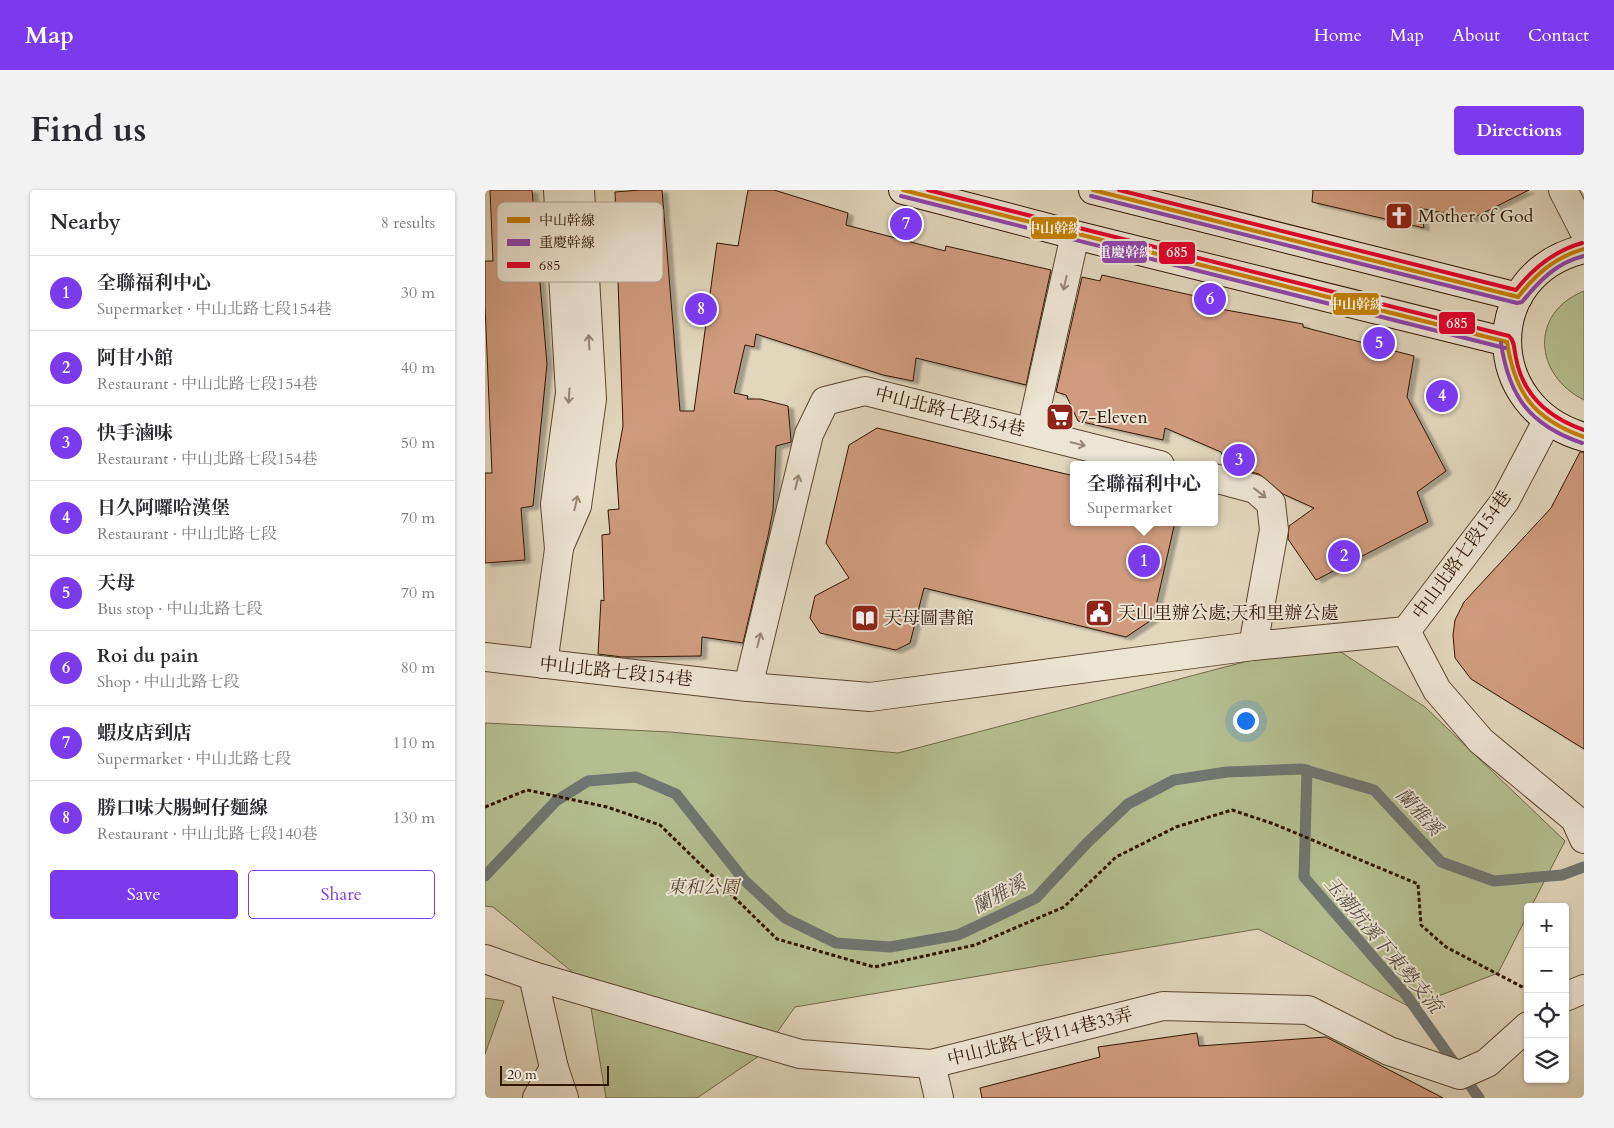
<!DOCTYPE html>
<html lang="en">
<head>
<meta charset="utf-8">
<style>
	body { margin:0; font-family:Cardo,"Noto Serif TC",serif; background:#f2f2f3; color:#2b2b33 }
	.controls { position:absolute; right:15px; bottom:15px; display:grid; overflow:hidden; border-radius:5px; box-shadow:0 1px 4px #0004 }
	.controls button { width:45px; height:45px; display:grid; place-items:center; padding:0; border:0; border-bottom:1px solid #e1e1e2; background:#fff; color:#2b2b33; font:25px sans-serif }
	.scale { position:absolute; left:15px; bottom:12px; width:109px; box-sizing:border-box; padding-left:5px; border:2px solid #301600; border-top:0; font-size:14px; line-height:18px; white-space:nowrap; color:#301600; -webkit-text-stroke:4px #ece5d3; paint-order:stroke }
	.you { position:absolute; left:760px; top:530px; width:18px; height:18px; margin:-12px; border:4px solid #fff; border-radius:50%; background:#1a73e8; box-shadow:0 0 0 8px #1a73e833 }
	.badge { display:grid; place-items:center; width:32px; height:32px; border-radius:50%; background:#7c3aed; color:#fff; font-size:16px; font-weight:700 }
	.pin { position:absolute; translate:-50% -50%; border:2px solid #fff; box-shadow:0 1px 5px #0006 }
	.popup { position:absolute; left:585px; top:271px; width:148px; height:65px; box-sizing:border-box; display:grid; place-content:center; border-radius:5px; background:#fff; filter:drop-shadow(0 1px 4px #0005); font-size:16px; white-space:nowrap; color:#7c7c81 }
	.popup b { font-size:19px; color:#2b2b33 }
	.popup::after { content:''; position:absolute; left:50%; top:100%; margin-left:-10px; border:10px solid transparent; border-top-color:#fff }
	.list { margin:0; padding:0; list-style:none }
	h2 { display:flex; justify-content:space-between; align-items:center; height:65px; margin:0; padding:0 20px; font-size:21px }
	h2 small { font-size:16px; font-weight:400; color:#7c7c81 }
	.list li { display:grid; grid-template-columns:32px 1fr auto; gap:15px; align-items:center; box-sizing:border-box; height:75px; padding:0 20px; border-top:1px solid #e1e1e2 }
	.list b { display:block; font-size:19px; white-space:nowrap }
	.list p { margin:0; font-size:16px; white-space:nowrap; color:#7c7c81 }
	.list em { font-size:16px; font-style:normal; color:#7c7c81 }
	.actions { display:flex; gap:10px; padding:15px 20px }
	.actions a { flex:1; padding:11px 0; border:1px solid #7c3aed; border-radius:5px; text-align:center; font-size:18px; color:#7c3aed }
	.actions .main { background:#7c3aed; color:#fff }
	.icon { flex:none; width:28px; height:28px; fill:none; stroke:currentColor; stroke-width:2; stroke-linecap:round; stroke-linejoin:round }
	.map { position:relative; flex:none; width:1099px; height:908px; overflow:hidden; border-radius:5px }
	header { display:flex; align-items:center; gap:30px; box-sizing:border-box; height:70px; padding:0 25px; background:#7c3aed; color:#fff }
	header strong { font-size:24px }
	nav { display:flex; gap:28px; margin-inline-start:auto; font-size:18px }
	.intro { display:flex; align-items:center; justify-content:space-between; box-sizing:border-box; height:120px; padding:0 30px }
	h1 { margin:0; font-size:35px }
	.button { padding:12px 22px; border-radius:5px; background:#7c3aed; color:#fff; font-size:18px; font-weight:700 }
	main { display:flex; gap:30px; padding:0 30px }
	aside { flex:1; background:#fff; border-radius:5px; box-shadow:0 1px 4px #0004 }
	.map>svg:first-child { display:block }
</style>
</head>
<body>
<header>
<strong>Map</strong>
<nav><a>Home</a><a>Map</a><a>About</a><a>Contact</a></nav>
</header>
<div class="intro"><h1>Find us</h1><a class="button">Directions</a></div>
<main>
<aside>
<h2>Nearby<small>8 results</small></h2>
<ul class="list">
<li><span class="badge">1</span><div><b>全聯福利中心</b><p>Supermarket · 中山北路七段154巷</p></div><em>30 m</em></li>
<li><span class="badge">2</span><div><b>阿甘小館</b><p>Restaurant · 中山北路七段154巷</p></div><em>40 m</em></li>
<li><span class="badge">3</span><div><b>快手滷味</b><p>Restaurant · 中山北路七段154巷</p></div><em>50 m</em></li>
<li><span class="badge">4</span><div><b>日久阿囉哈漢堡</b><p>Restaurant · 中山北路七段</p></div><em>70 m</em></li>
<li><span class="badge">5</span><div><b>天母</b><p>Bus stop · 中山北路七段</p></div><em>70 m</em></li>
<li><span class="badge">6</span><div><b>Roi du pain</b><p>Shop · 中山北路七段</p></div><em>80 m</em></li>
<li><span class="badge">7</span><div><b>蝦皮店到店</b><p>Supermarket · 中山北路七段</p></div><em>110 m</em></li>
<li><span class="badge">8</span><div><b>勝口味大腸蚵仔麵線</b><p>Restaurant · 中山北路七段140巷</p></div><em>130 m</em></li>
</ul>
<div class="actions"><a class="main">Save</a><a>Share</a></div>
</aside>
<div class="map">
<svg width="1099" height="908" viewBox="0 0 1099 908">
	<defs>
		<filter id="shadow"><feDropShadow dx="5.5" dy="3" stdDeviation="1" flood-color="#0004"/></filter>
	</defs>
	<rect width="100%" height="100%" fill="#e1d7bc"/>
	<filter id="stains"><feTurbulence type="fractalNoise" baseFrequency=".004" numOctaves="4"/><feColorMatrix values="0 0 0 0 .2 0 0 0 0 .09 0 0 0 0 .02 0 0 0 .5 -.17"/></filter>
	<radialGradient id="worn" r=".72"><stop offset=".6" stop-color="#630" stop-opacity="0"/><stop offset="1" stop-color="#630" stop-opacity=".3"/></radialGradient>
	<!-- green -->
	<g fill="#b4be8f" stroke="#726a48">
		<path d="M1099,101V210C1049,185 1044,123 1099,101Z"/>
		<path d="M839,451L940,517L1080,651L1046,717H1043V724L1013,783L925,817L773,739L310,817L277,864L212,908H121L102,794L8,717L0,716V533L185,542L413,563Z"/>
		<path d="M0,808L19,811L0,864Z"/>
	</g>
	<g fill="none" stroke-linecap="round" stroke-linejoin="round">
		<!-- stream -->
		<g stroke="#707671" stroke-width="11">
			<path d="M822,580L819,687L921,805L994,908"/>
			<path d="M0,686L71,611L103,591L151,587L191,604L259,690L300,728L351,753L405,757L473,745L551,708L602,653L643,614L689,590L742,582L817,579L889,600L956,672L1009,691L1077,685L1099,677"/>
		</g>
	</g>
	<!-- building -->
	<g fill="#d09b7e" stroke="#301600" filter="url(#shadow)">
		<path d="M5,0H47L62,174L48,316L36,318L40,370L0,373V283H7L0,115V71H8Z"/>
		<path d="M156,0H177L195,221H209L232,53L253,56L263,0H289L363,23L361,35L460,61L461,56L566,80L541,195L431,168L428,191L398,185L271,144L269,157L260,155L249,203L263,206L262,209H275L303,216L306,250V252L291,256L288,320L283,346L258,453L217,447L216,466L137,467L113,464L116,410L119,411L117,345L125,344L123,320L134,319L131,274L138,236L130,2Z"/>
		<path d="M828,0H1044L986,29L935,18L939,38L827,12Z"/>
		<path d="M617,85L710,106L708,114L818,134V137L929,166L922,207L961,281L932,302L943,332L831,390L803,349L804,336L829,318L798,304L774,284L743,276L736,262L680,238L678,250L593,231L581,205L571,202L597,87L615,91Z"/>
		<path d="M392,238L589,286V332H690L668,429L641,447L439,398L425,453L411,460L335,443L325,428L330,406L364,388L341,353L364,255Z"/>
		<path d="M1095,262H1099V559L986,489L970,468L968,445L970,430L979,412L1066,318Z"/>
		<path d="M712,843L714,856L841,847L958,908H497L495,898L615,867L613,857Z"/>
	</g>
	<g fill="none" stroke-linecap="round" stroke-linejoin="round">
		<defs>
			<g id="street">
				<path d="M1078,0L1099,41"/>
				<path d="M546,242L590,45"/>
				<path d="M729,288L770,299L786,313L789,340L768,456"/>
				<path d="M75,355L92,316L107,209L95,0"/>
				<path d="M921,441L952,500L996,551L1090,629L1099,649"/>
				<path d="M0,467L263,497L385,507L768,456L921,441L1020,311L1062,231"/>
				<path d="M58,474L74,359L70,314L85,203L73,0"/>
				<path d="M263,497L324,244L340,211L380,201L675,275"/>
				<path d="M0,769L48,786L69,878L79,908"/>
				<path d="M48,786L315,864L446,874L678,816L823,820L904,861L975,885L1002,873L1043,836"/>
				<path d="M1080,807L1099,799"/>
				<path d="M446,874L454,908"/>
				<path d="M52,908L69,878"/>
			</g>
			<g id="secondary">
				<path d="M418,0L590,45L1022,152"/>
				<path d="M608,0L1033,107"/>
				<path d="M1099,59C996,83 997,218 1099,247"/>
			</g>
		</defs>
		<!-- street casing -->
		<use href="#street" stroke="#5c462f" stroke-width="30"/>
		<!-- secondary casing -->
		<use href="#secondary" stroke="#301600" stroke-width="30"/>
		<!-- path -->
		<path stroke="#301600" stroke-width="3" stroke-dasharray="4 2.5" stroke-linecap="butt" d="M0,617L42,600L122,617L175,635L292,749L389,777L490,755L579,717L631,667L691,637L747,620L789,634L933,694L936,735L961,757L1043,800"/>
		<!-- street -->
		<use href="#street" stroke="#ece5d3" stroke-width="28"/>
		<!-- secondary -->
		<use href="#secondary" stroke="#ece5d3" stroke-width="28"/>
		<defs>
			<g id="bus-1">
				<path d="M418,0L1022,152"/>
				<path d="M608,0L1033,107"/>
				<path d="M1033,107C1051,84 1070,67 1099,59"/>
				<path d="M1022,152C1030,204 1049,229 1099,247"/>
			</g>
			<g id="bus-2">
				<path d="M416,6L1020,158"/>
				<path d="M606,6L1032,113L1037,112C1055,90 1071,73 1099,66"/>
				<path d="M1016,153C1024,207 1045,235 1097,253"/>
			</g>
			<g id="bus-3">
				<path d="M443,0L1024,146C1030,151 1029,160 1031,168C1038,206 1064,228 1099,240"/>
				<path d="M634,0L1031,100C1049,77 1069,61 1097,53"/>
			</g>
		</defs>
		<!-- bus-1 casing -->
		<use href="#bus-1" stroke="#ece5d3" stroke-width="8"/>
		<!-- bus-2 casing -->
		<use href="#bus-2" stroke="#ece5d3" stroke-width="8"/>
		<!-- bus-3 casing -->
		<use href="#bus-3" stroke="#ece5d3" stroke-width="8"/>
		<!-- bus-1 -->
		<use href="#bus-1" stroke="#c58200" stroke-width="4"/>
		<!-- bus-2 -->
		<use href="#bus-2" stroke="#8e44ad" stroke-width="4"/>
		<!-- bus-3 -->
		<use href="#bus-3" stroke="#e4002b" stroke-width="4"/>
	</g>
	<!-- one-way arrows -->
	<defs><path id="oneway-shaft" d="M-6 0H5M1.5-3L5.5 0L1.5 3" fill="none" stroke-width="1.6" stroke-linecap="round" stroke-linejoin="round" transform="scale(1.25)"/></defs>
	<g stroke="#978874">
		<use href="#oneway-shaft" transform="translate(580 93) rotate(103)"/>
		<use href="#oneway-shaft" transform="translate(104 152) rotate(-93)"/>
		<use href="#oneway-shaft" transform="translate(84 206) rotate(94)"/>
		<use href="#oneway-shaft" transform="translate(593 254) rotate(14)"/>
		<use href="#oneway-shaft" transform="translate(312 292) rotate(-76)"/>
		<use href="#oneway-shaft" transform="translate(775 303) rotate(38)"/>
		<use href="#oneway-shaft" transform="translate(91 313) rotate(-77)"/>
		<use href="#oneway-shaft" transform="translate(274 450) rotate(-76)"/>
	</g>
	<!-- icons -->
	<defs>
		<symbol id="church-square" viewBox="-11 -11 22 22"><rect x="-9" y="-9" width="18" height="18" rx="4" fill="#8f2418" stroke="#ece5d3"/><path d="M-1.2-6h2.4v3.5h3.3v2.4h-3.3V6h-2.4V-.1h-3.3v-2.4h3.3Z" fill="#fff"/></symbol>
		<symbol id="supermarket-square" viewBox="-11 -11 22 22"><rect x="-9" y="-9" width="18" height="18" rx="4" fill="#8f2418" stroke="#ece5d3"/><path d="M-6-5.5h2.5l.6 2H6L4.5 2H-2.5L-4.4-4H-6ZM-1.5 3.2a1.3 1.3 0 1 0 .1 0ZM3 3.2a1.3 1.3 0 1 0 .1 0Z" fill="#fff"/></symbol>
		<symbol id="civic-square" viewBox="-11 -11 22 22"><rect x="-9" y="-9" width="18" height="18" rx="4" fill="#8f2418" stroke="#ece5d3"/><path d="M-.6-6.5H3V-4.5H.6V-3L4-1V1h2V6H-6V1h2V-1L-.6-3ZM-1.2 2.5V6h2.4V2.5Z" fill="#fff"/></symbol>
		<symbol id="library-square" viewBox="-11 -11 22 22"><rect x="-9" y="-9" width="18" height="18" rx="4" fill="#8f2418" stroke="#ece5d3"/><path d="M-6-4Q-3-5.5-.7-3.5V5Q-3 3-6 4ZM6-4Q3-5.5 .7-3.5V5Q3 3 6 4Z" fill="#fff"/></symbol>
	</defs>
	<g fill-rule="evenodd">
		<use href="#church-square" x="898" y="10" width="32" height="32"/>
		<use href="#supermarket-square" x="559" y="211" width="32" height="32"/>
		<use href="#civic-square" x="598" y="407" width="32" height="32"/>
		<use href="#library-square" x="364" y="412" width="32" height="32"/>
	</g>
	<g text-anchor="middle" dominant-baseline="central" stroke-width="4" stroke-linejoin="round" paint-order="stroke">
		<!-- poi labels -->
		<g font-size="18" fill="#301600" stroke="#ece5d3" text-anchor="start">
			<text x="933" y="26">Mother of God</text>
			<text x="594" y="227">7-Eleven</text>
			<text x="633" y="423">天山里辦公處;天和里辦公處</text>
			<text x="399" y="428">天母圖書館</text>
		</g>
		<!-- street labels -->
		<g font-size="18" fill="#301600" stroke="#ece5d3">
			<text transform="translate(465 222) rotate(14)">中山北路七段154巷</text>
			<text transform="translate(977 365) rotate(-54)">中山北路七段154巷</text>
			<text transform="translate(131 482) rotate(6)">中山北路七段154巷</text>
			<text transform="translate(555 847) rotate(-14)">中山北路七段114巷33弄</text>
		</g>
		<!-- park labels -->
		<g font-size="18" font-style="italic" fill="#58482b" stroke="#ece5d3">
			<text x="218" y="697">東和公園</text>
		</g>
		<!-- water labels -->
		<g font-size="19" font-style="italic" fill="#554e42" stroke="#ece5d3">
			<text transform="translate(934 622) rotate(47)">蘭雅溪</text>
			<text transform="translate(514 705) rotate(-28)">蘭雅溪</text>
			<text transform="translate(898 755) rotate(50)">玉潮坑溪下東勢支流</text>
		</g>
	</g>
	<!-- legend -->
	<rect x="12" y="12" width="166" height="80" rx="8" fill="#ece5d3" stroke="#b4a794" stroke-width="1"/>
	<rect x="22" y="27" width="23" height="6" fill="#c58200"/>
	<rect x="22" y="49" width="23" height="7" fill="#8e44ad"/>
	<rect x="22" y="72" width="23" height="6" fill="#e4002b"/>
	<g font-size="14" fill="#301600">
		<text x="54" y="35">中山幹線</text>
		<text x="54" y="57">重慶幹線</text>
		<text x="54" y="80">685</text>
	</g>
	<g stroke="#ece5d3" stroke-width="2">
		<rect x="545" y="26" width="48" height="24" rx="5" fill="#c58200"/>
		<rect x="616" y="50" width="47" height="24" rx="5" fill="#8e44ad"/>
		<rect x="673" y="51" width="38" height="24" rx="5" fill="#e4002b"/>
		<rect x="847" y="102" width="48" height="24" rx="5" fill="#c58200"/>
		<rect x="953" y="121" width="38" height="24" rx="5" fill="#e4002b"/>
	</g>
	<g font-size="14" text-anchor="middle" font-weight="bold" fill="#fff">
		<text x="569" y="43">中山幹線</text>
		<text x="640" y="67">重慶幹線</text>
		<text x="692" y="67">685</text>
		<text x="871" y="119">中山幹線</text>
		<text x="972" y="138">685</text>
	</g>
	<rect width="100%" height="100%" filter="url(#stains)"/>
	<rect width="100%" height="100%" fill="url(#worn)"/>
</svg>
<div class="controls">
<button>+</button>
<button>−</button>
<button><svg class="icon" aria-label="locate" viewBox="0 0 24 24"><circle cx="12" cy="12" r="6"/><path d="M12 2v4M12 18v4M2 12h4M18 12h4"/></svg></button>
<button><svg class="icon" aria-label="layers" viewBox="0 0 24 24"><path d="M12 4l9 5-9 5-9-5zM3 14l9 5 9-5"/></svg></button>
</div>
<div class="scale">20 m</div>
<div class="you"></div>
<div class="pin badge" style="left:659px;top:371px">1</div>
<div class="popup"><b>全聯福利中心</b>Supermarket</div>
<div class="pin badge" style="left:859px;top:366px">2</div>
<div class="pin badge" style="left:754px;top:270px">3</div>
<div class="pin badge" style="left:957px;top:206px">4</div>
<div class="pin badge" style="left:894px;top:153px">5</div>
<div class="pin badge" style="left:725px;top:109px">6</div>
<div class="pin badge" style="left:421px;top:34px">7</div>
<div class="pin badge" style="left:216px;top:119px">8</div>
</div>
</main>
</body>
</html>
